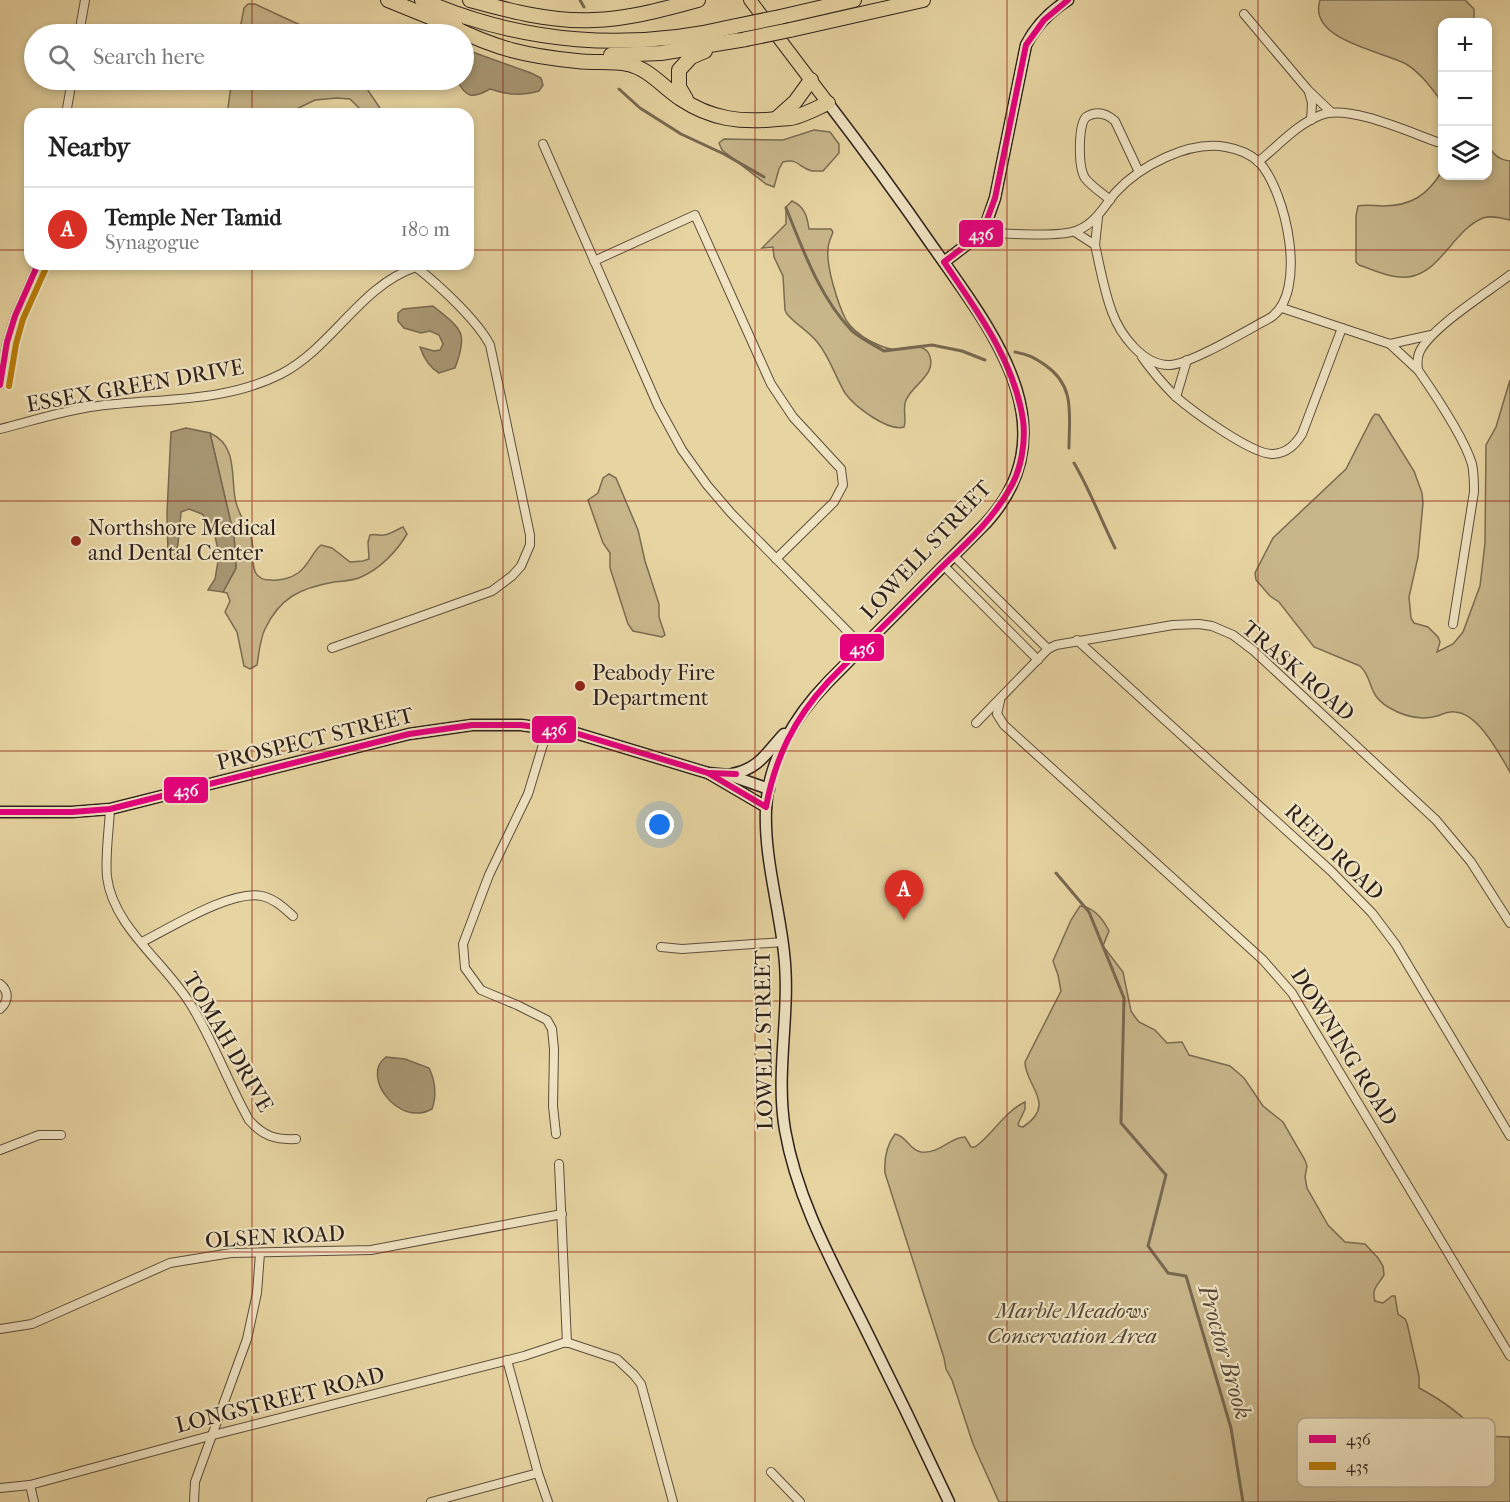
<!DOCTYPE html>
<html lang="en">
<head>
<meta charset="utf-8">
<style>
	body { margin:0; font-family:"IM FELL French Canon",serif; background:#f2f2f2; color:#222 }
	.controls { position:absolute; right:18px; top:18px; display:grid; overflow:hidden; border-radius:12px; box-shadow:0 3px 9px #0003 }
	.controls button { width:54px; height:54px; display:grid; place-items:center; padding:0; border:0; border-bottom:2px solid #e0e0e0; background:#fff; color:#222; font:30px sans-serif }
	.you { position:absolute; left:660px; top:825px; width:21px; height:21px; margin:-15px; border:4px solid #fff; border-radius:50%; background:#1a73e8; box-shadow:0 0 0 9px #1a73e833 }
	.badge { display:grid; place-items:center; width:39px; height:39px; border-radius:50%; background:#d93025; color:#fff; font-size:20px; font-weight:700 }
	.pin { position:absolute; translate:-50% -50px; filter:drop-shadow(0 2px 3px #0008) }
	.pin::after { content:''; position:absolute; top:32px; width:21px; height:18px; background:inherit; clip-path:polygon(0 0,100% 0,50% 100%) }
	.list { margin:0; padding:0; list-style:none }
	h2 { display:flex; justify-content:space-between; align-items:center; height:78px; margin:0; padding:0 24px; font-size:26px }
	h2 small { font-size:20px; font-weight:400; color:#767676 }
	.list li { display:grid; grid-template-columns:39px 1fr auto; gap:18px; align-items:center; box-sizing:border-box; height:84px; padding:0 24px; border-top:2px solid #e0e0e0 }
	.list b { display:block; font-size:22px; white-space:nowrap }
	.list p { margin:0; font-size:20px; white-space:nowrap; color:#767676 }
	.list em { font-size:20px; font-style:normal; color:#767676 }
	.icon { flex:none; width:33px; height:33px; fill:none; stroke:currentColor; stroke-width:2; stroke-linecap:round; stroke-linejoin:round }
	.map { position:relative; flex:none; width:1510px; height:1502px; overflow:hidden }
	.search { position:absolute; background:#fff; box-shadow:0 3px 9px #0003; left:24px; top:24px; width:450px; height:66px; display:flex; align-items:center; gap:15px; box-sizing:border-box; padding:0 21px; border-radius:33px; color:#767676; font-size:22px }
	.panel { position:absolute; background:#fff; box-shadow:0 3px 9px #0003; left:24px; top:108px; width:450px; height:162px; border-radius:18px }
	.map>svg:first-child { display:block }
</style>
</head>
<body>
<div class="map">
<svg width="1510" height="1502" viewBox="0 0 1510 1502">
	<rect width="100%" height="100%" fill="#e6d4a1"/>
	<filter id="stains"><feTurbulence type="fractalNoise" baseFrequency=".00333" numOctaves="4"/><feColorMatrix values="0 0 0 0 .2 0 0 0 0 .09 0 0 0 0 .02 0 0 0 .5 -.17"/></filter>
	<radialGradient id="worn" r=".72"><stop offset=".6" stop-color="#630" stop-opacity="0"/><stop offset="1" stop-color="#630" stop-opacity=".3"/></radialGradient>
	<!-- green -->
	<g fill="#c7b68a" stroke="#7a6c52" stroke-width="1.5">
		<path d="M1320,0H1465L1474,9V22H1442V102C1432,89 1421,73 1406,64C1382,51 1307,40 1320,0Z"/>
		<path d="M248,4H255L300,25L313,34H239L244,8Z"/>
		<path d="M232,80H361L384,114H365L350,99L337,98L315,100L286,114H227Z"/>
		<path d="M814,130L830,132L839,144V153L823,171C819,171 815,171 812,171C799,168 799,158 783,162L779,169L774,187L766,184L722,150L719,143L724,139L783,140Z"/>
		<path d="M1488,144C1492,154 1499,160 1510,161V220C1501,218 1491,215 1483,218C1453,230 1441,273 1408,277C1392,279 1374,270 1359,265L1356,262V216L1358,206C1366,204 1375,206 1383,206C1411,206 1428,195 1442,171V176H1488Z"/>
		<path d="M792,201C805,207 807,216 809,229H831L833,232C831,238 828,243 828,249C826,267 838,304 846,320C851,328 861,336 870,341C876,344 884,348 891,349C903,351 922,340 929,354C938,374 913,384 906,400C902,409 907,418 904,427C888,432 854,406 845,393C835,376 830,358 818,343C809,331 796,325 787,314L785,310L783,276L774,257L773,247L762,248L786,224V207Z"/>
		<path d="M1510,380V772C1499,753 1478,713 1455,712C1447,711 1443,714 1437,716C1419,721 1403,716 1388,707C1366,693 1374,679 1360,666L1314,647L1279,602L1270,596L1256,580L1255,573L1273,538L1346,469L1372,418L1375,414L1379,415L1414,471L1422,493L1423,503L1418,557L1409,597L1411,618L1414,623L1428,627L1438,637L1440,642L1437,652L1453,644L1463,632L1480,586L1485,543L1486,445L1496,427Z"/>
		<path d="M210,433C237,445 231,474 235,498C237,513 248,526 252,541C255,558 247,580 271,580C280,581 291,578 298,573C310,564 312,552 321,545L332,548L350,562L363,561L369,559L368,542L370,535C376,533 377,536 384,535C391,534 396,530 403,527L407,534C397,551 380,569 361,577C353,581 342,581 334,582C301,588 280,597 265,629C260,639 259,653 257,665L250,669L244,666L237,632L225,612L230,601L227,593L223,592L236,568L234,536Z"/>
		<path d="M609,474L616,478L638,530L645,561L659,604V617L665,635L662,637L633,631L628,624L610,568V553L603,543L588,500L598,493L603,478Z"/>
		<path d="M1080,906C1093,907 1103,919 1109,931L1103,946L1123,972L1131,1011L1135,1017L1139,1022L1155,1030L1167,1043L1182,1042L1189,1055L1230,1066L1244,1078L1263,1106L1283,1122L1305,1160L1307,1166L1305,1177L1307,1188L1328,1225L1345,1242L1365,1244L1378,1258L1383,1266L1384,1275C1378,1285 1371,1289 1375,1301L1383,1303L1392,1296H1395L1398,1314L1405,1319L1407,1323L1419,1376V1388C1444,1401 1463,1415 1481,1436L1510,1437V1502H999L973,1444L952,1380L946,1369L944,1358L885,1173C884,1159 886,1146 895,1134C907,1136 909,1150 921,1152C940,1154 950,1137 965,1137L971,1147H975C993,1134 1004,1112 1025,1102V1109L1018,1124L1019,1126L1023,1127C1058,1104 1025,1086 1025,1062L1061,991L1058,975L1053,961L1071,920Z"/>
	</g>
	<!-- water -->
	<g fill="#a79773" stroke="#776850" stroke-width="1.5">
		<path d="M464,49L531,73L541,78L543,85L539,91C521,96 508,95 490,89C472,99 466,98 457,80H464Z"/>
		<path d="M433,306C461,329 469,331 455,368L439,373C429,367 424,359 420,347L434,351L440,350L443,344L439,335L430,331L421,333L404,328L398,321V313L403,309Z"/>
		<path d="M186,428L210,433L234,536L236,568L223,592L208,590L215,579L219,555L213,526L202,514L189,509L181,512L178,544L175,555H168L167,512L171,432Z"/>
		<path d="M386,1057L405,1059L429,1068C435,1080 437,1096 432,1109C398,1128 360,1075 386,1057Z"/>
	</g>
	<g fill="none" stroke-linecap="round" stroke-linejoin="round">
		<!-- stream -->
		<g stroke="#776850" stroke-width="3">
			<path d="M580,0L584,7"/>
			<path d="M619,89L640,108L681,134L724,154L764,177"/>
			<path d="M786,208C803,250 820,298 852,331C861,339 874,345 884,351L932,345L962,351L985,360"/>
			<path d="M1015,352C1028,354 1035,358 1045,365C1076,386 1069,415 1069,448"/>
			<path d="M1074,463C1090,490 1101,520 1115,548"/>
			<path d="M1056,873L1089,912L1124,998L1121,1123L1166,1175L1148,1246L1168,1273L1186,1276L1231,1428L1243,1502"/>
		</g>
		<defs>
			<g id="street">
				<path d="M1244,14L1308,90L1331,112"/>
				<path d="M79,34L85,0"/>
				<path d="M1309,92L1312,103L1311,120"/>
				<path d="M66,114L72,80"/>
				<path d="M543,144L658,406L682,450L707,485L731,513L863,647"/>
				<path d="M1258,162C1278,146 1297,124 1321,115C1348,104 1409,132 1437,142"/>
				<path d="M1110,200C1102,193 1091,186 1085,178C1078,167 1078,126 1086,117C1096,111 1106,113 1115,121L1139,172"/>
				<path d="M982,233C1004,233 1061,238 1078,230C1096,223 1104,206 1116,192C1140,166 1189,140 1226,147C1238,149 1250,154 1259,162C1286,191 1309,293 1270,318C1249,329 1191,364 1170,365C1143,366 1120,334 1112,312C1104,291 1100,267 1095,245L1075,232"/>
				<path d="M1095,245L1098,217"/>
				<path d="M594,261L695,215L771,384L793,417L841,469L843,485L834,502L776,559"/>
				<path d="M1282,308L1390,344L1431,335"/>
				<path d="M1390,344L1418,370"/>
				<path d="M1142,357C1152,371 1163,384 1175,396C1191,410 1252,455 1273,454C1287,453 1295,445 1302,434L1342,328"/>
				<path d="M0,385L7,342L15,316L38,264"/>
				<path d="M1176,397L1187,360"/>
				<path d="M0,429C32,421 65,410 98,406C159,398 224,403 281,374C333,347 360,286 416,267C439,285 477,320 490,345L530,535V545L521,566L512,576L492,591L332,648"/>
				<path d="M954,556L1048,649"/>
				<path d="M944,566L1038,660"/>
				<path d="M1453,624L1474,492C1474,483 1474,473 1472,464C1464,438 1434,393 1418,370C1417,363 1417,357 1420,351C1432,327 1487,293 1510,275"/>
				<path d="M1077,640L1331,871L1372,913L1396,945L1510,1136"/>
				<path d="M1000,701L997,714L1004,725L1263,960L1292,993L1510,1356"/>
				<path d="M976,723L1048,649L1056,645L1173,625L1199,624L1212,626L1233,635L1254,651L1436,820L1471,862L1510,923"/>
				<path d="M548,728L528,794L489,875L463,944L465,968L481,990L517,1005L547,1020L552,1029L554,1049L553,1106L556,1134"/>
				<path d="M110,809C109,831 105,855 107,877C113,927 166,963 191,1005C214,1042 228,1083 249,1120C263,1136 275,1140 296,1139"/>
				<path d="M142,942C170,928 232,889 262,896C275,899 284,908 293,916"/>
				<path d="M661,947L682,949L783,942"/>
				<path d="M0,984C9,991 9,1001 0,1009"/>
				<path d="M0,1150L39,1135H61"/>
				<path d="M559,1164L567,1343"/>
				<path d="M0,1329L32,1324L170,1263L231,1253L371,1250L562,1214"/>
				<path d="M507,1360L538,1473L548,1502"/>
				<path d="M771,1472L800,1502"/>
				<path d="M30,1485L34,1502"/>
				<path d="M0,1488L30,1485L217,1434L524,1356L566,1342L617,1359L634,1375L641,1384L673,1502"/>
				<path d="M194,1502L195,1482L247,1339L257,1293L260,1253"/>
				<path d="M431,1502L538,1473"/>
			</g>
			<g id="secondary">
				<path d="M828,103C864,150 899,198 933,247C991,329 1072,429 986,523L828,682C795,716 768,760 766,809C764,857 779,906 784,953C791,1012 775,1071 785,1130C797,1199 831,1260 862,1322C892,1382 921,1442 949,1502"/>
				<path d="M944,262L982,233L987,221L995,198L1026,45C1036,25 1049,12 1068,0"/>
				<path d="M708,773L766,807"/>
				<path d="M732,774C759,769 767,752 784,734"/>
				<path d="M0,812H72L110,809L409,734L472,725H521L572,732L708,773L729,775L769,789"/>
			</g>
			<path id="primary" d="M750,0L828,103"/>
			<g id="highway">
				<path d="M388,0L457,28"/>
				<path d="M422,0C522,44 630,52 736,26"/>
				<path d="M470,0C510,11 551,22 593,20C629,19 664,9 698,0"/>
				<path d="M780,17L854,0"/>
				<path d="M450,26C497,49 526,56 577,61C594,63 611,61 628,64C649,69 663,87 681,99C711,119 741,123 777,119C783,118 789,119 795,117C806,114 817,108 828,103"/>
				<path d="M790,30L923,0"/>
				<path d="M611,55L661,53L746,39"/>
				<path d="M686,99L679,87V70L691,57L705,51"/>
				<path d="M776,119L795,102L811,80"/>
			</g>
		</defs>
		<!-- street casing -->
		<use href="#street" stroke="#5c4e3c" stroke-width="10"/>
		<!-- secondary casing -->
		<use href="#secondary" stroke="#2e211b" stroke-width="13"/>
		<!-- primary casing -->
		<use href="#primary" stroke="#2e211b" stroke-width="14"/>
		<!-- highway casing -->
		<use href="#highway" stroke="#2e211b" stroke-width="16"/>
		<!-- street -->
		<use href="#street" stroke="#efe3c2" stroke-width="8"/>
		<!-- secondary -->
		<use href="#secondary" stroke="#efe3c2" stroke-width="10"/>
		<!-- primary -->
		<use href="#primary" stroke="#e6d4a1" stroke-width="12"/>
		<!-- highway -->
		<use href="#highway" stroke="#e6d4a1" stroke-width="14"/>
		<defs>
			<g id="highway-bridge">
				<path d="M736,26L780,17"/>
				<path d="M746,39L790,30"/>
			</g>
		</defs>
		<!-- highway-bridge casing -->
		<use href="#highway-bridge" stroke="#2e211b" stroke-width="16" stroke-linecap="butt"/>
		<!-- highway-bridge -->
		<use href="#highway-bridge" stroke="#e6d4a1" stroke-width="14"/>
		<defs>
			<g id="bus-1">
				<path d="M0,385L7,342L15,316L38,264"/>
				<path d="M708,773L766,807C775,758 794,719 828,682C864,645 901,609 937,572C963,546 991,522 1009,490C1021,471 1026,442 1023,420C1014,360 977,311 944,262L982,233L995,198L1026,45L1044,20L1068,0"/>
				<path d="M0,812H72L110,809L409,734L472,725H521L572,732L708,773L736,774"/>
			</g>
			<path id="bus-2" d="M9,386L16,344L23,319L46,268"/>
		</defs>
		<!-- bus-1 casing -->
		<use href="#bus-1" stroke="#efe3c2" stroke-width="10"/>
		<!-- bus-2 casing -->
		<use href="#bus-2" stroke="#efe3c2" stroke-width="10"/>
		<!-- bus-1 -->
		<use href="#bus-1" stroke="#e5007d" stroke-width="6"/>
		<!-- bus-2 -->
		<use href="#bus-2" stroke="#bb7e08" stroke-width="6"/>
	</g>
	<!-- grid -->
	<path fill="none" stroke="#8f2418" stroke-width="1.5" stroke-opacity="0.55" d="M252,0V34M503,0V1502M755,0V1502M1007,0V1502M1258,0V1502M252,80V114M0,250H30M468,250H1510M252,264V1502M0,501H1510M0,751H1510M0,1001H1510M0,1252H1510"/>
	<!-- markers -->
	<g fill="#8f2418" stroke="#efe3c2" stroke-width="2">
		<circle cx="76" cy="541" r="6"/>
		<circle cx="580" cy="686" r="6"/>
	</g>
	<g text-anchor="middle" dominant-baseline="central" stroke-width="4.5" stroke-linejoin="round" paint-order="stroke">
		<!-- street labels -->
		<g font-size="22" fill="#2e211b" stroke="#efe3c2">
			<text transform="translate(135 386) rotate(-10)">ESSEX GREEN DRIVE</text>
			<text transform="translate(926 550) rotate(-47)">LOWELL STREET</text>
			<text transform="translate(1298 671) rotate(41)">TRASK ROAD</text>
			<text transform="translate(315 739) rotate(-14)">PROSPECT STREET</text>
			<text transform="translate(1334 852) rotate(44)">REED ROAD</text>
			<text transform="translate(764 1040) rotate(-91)">LOWELL STREET</text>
			<text transform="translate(228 1042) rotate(60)">TOMAH DRIVE</text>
			<text transform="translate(1344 1047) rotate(58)">DOWNING ROAD</text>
			<text transform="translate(275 1237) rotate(-3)">OLSEN ROAD</text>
			<text transform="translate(280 1400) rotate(-14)">LONGSTREET ROAD</text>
		</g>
		<!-- poi labels -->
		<g font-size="22" fill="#2e211b" stroke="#efe3c2" text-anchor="start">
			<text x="88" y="528">Northshore Medical<tspan x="88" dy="25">and Dental Center</tspan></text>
			<text x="592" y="673">Peabody Fire<tspan x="592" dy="25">Department</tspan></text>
		</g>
		<!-- park labels -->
		<g font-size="22" font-style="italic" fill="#544637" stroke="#efe3c2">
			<text x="1072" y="1311">Marble Meadows<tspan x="1072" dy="25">Conservation Area</tspan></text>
		</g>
		<!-- water labels -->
		<g font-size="24" font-style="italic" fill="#584a3a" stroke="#efe3c2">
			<text transform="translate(1225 1352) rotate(74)">Proctor Brook</text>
		</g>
	</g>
	<!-- legend -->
	<rect x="1297" y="1418" width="198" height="69" rx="9" fill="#efe3c2" stroke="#b5a990" stroke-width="1.5"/>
	<rect x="1309" y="1435" width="27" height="8" fill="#e5007d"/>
	<rect x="1309" y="1462" width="27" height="8" fill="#bb7e08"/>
	<g font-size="16" fill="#2e211b">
		<text x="1346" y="1445">436</text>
		<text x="1346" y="1472">435</text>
	</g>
	<g stroke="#efe3c2" stroke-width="2">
		<rect x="958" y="219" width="46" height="29" rx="6" fill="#e5007d"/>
		<rect x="839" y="633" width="46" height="29" rx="6" fill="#e5007d"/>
		<rect x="531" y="715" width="46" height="29" rx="6" fill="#e5007d"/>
		<rect x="163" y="776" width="46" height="28" rx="6" fill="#e5007d"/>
	</g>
	<g font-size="16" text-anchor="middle" font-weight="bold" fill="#fff">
		<text x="981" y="240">436</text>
		<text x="862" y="654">436</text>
		<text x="554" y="735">436</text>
		<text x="186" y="796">436</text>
	</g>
	<rect width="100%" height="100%" filter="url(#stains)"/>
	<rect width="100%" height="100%" fill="url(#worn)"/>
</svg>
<div class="controls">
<button>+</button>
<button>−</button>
<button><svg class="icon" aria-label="layers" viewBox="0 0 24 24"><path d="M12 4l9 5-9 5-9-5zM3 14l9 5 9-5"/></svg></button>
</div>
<div class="you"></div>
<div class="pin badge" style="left:904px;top:920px">A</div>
<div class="search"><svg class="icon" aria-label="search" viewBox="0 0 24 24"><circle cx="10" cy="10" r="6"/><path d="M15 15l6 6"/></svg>Search here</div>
<section class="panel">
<h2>Nearby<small></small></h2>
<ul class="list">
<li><span class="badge">A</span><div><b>Temple Ner Tamid</b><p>Synagogue</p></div><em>180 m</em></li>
</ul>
</section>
</div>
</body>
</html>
